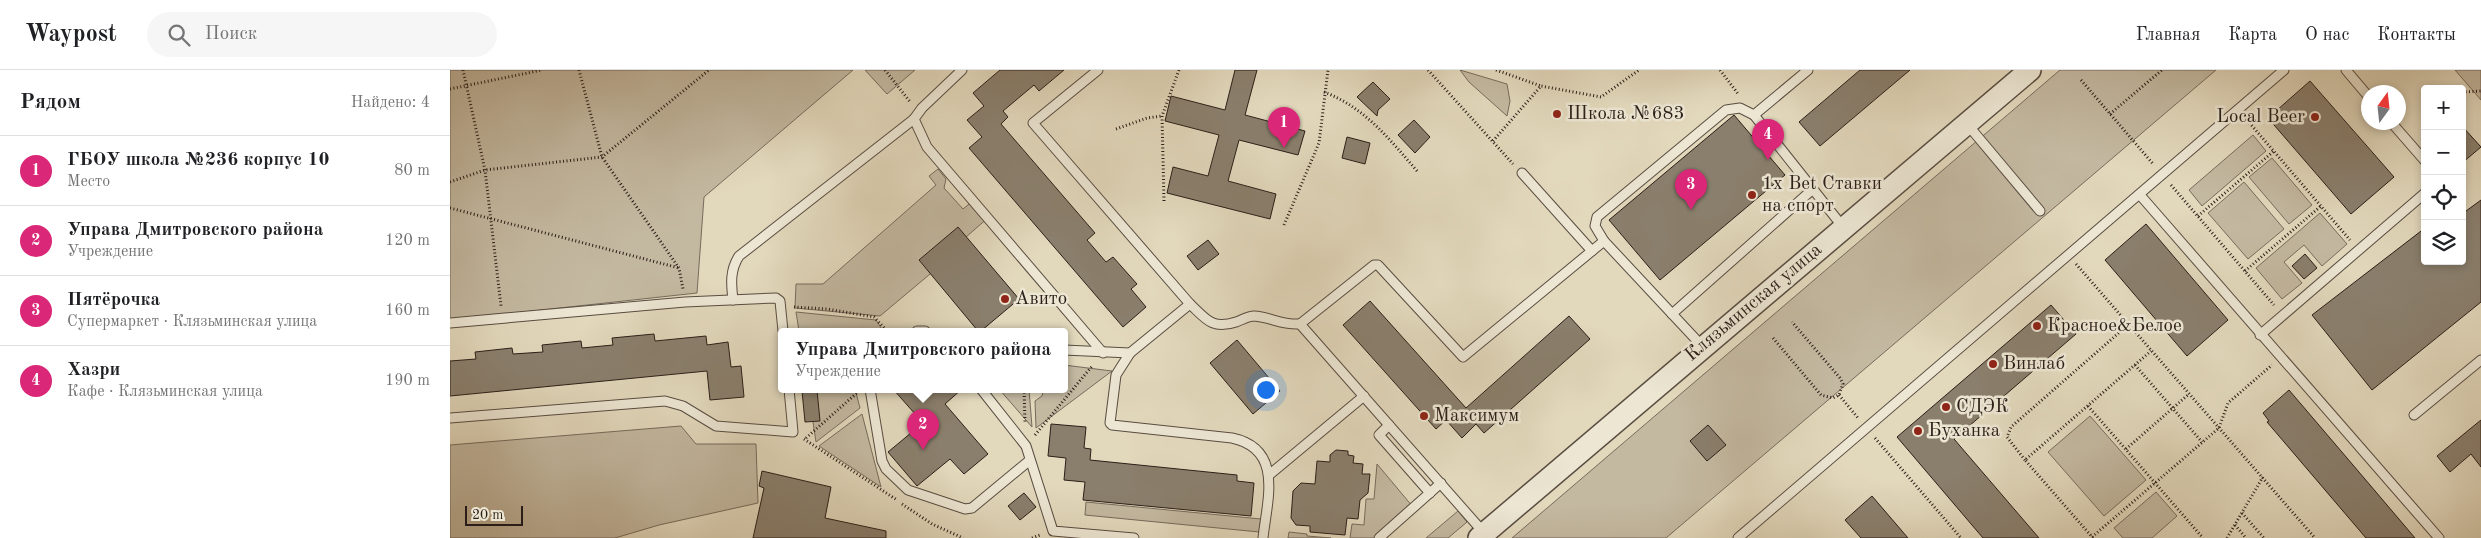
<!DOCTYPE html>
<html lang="ru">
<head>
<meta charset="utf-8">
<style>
	body { margin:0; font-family:"Old Standard TT",serif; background:#f6f6f6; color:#202124 }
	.controls { position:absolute; right:15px; top:15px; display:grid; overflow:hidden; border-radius:5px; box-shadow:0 2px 8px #0003 }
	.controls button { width:45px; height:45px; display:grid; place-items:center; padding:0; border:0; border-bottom:1px solid #e0e0e0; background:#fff; color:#202124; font:25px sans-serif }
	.compass { position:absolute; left:1911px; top:15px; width:45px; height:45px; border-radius:50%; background:#fff; box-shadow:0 2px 8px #0003; rotate:15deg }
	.scale { position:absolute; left:15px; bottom:12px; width:58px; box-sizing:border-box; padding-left:5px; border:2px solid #2b1e18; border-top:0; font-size:14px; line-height:18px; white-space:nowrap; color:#2b1e18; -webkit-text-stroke:4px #ece6d3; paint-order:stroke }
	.you { position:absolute; left:815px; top:319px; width:18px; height:18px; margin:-12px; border:4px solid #fff; border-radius:50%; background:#1a73e8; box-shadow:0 0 0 8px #1a73e833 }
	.badge { display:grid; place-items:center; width:32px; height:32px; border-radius:50%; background:#db2777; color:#fff; font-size:16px; font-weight:700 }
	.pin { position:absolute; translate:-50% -41px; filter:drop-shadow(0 1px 2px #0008) }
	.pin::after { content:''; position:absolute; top:26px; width:18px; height:15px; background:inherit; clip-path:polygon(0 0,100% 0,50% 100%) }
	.popup { position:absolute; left:328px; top:258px; width:290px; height:65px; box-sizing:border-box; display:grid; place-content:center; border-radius:5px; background:#fff; filter:drop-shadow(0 1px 4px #0005); font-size:16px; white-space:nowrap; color:#757577 }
	.popup b { font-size:19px; color:#202124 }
	.popup::after { content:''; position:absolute; left:50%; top:100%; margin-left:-10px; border:10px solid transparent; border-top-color:#fff }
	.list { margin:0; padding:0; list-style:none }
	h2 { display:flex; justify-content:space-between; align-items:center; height:65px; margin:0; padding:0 20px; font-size:21px }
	h2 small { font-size:16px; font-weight:400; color:#757577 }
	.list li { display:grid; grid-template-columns:32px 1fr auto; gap:15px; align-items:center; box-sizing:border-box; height:70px; padding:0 20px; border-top:1px solid #e0e0e0 }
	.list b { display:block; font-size:19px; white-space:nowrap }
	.list p { margin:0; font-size:16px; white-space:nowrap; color:#757577 }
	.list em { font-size:16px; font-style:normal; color:#757577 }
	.icon { flex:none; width:28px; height:28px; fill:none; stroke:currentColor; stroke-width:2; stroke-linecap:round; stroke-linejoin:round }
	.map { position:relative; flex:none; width:2031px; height:468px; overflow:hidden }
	header { display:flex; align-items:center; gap:30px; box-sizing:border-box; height:70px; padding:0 25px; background:#fff; border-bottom:1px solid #e0e0e0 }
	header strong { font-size:24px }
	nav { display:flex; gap:28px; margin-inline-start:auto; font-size:18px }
	.search { width:350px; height:45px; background:#f6f6f6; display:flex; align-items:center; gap:12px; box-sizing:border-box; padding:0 18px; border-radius:28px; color:#757577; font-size:19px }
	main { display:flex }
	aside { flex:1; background:#fff }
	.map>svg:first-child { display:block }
</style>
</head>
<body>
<header>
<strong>Waypost</strong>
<div class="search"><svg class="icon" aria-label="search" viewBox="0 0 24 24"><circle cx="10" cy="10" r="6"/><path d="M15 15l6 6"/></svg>Поиск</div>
<nav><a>Главная</a><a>Карта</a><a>О нас</a><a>Контакты</a></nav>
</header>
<main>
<aside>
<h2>Рядом<small>Найдено: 4</small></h2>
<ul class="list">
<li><span class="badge">1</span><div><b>ГБОУ школа №236 корпус 10</b><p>Место</p></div><em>80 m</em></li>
<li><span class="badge">2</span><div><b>Управа Дмитровского района</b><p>Учреждение</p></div><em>120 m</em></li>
<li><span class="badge">3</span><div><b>Пятёрочка</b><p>Супермаркет · Клязьминская улица</p></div><em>160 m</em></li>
<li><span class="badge">4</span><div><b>Хазри</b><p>Кафе · Клязьминская улица</p></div><em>190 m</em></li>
</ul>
</aside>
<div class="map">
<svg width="2031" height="468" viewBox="0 0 2031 468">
	<rect width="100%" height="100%" fill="#e2d8bc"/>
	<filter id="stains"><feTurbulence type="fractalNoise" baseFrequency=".004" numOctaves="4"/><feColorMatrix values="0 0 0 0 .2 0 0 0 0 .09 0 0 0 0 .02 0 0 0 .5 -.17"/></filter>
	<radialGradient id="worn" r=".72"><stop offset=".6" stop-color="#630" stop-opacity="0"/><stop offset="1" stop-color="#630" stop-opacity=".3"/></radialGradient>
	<!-- green -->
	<g fill="#c3b8a0" stroke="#776b5c">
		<path d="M0,0H403L254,127L247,223L0,250Z"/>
		<path d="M415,0H465L437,24Z"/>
		<path d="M1010,0L1057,14L1060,31L1057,46L1019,12Z"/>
		<path d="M1610,0H1766L1216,468H1062Z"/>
		<path d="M2005,0H2031V30Z"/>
		<path d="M1803,65L1816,81L1752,136L1739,120Z"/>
		<path d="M1822,88L1862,135L1839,154L1799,107Z"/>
		<path d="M488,99L496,109L494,118L513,139L524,130L539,147L486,193V199L430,246L345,238L346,214H373L486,115L479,106Z"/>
		<path d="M1794,112L1834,159L1798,189L1758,143Z"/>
		<path d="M1870,143L1897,174L1872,196L1854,175L1834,192L1852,213L1832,229L1806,198Z"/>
		<path d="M346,242L426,250L433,261H349Z"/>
		<path d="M614,295L662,301L586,358L585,331L592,326L594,319H614Z"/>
		<path d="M358,319H405L410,338L366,372Z"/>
		<path d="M549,319H579L582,357Z"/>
		<path d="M412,344L431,417L369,376Z"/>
		<path d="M1640,346L1696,410L1654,446L1598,382Z"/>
		<path d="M231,356L246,374H306L308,433L209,455L165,468H0V375Z"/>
		<path d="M927,394L963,437L926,468H900L902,454L914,455L916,429H924Z"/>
		<path d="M1706,422L1727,446L1702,468H1673L1664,458Z"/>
		<path d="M636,432L811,449L809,462L635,445Z"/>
		<path d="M1008,441L1017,452L998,468H976Z"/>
		<path d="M839,462L857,464V466L881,468H838Z"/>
	</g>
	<!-- building -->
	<g fill="#8a7f6d" stroke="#2b1e18">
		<path d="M550,0H614L589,21L584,15L553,41L558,47L551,54L645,163L637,170L656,192L663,187L687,214L681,219L696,237L673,257L519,78L532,67L517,50L534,36L523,23Z"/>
		<path d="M785,0H807L795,45L855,61L848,85L789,70L778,111L826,124L820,149L717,123L723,97L758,106L769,65L715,51L721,26L775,40Z"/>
		<path d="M1410,0H1460L1370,76L1349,52Z"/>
		<path d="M1860,11L1944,107L1901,144L1818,48Z"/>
		<path d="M923,12L940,29L928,40L927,46L907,27Z"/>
		<path d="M1284,45L1335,105L1210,210L1159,150Z"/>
		<path d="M964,50L980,67L965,83L948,65Z"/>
		<path d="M2012,56L2031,77L2012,93Z"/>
		<path d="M897,67L920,73L915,94L892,88Z"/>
		<path d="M2031,130V232L1922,320L1862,245L1975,158V191H2012V144Z"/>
		<path d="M1696,154L1778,250L1737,286L1655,190Z"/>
		<path d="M508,157L569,229L531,261H528L469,190Z"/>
		<path d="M758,170L769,184L748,200L737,186Z"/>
		<path d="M1855,184L1867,198L1854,209L1842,196Z"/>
		<path d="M920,231L1016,338L1119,246L1140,269L1034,363L1026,354L1012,368L996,350L986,359L893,255Z"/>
		<path d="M1601,235L1626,264L1504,369L1589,468H1533L1447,367Z"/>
		<path d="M204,264L205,271L256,266L257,275L278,272L281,297L291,296L294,327L260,330L257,301L0,326V291L26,289L25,282L62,278L63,284L93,282L92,275L131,271L132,278L163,275L162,268Z"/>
		<path d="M787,270L830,321L803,344L760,293Z"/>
		<path d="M443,319H512L495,334L538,384L514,404L500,389L467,416L438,382L473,353Z"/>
		<path d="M367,320L370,351L355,352L352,321Z"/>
		<path d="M1839,320L1920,415L1965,468H1916L1817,352L1819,351L1813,343Z"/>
		<path d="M2031,350V397L2021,384L2000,402L1987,386Z"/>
		<path d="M601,354L636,357L634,378L641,379L640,390L787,405V411L804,413L801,446L633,430L635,412L614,410L616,388L598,386Z"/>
		<path d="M1258,355L1276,375L1257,391L1240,371Z"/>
		<path d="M886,380L898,381V385L904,386L903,393L913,394L912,404H920L918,423L910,430L908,449L897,448L895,465L860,462V456L846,455L841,448L843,421L851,413L865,414L867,391L880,392V385Z"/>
		<path d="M312,401L381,417L375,448L436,461V468H303L314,418L309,416Z"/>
		<path d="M574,423L586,437L570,450L558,436Z"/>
		<path d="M1422,426L1458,468H1411L1395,450Z"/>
	</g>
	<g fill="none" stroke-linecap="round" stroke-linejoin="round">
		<defs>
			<g id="service">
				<path d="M512,0L472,38L464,49L477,77L653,283"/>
				<path d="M648,0L583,53L740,234C756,249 762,260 786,252C792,250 798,246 804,246C821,247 830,255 850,254L1035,464"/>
				<path d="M1896,0L1918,26"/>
				<path d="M1304,45L1393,157"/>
				<path d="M1941,52L1975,91"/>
				<path d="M1517,54L1590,141"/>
				<path d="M1072,103L1142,181"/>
				<path d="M1690,125L1989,468"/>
				<path d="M1154,171L1145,156L1147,147L1276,40L1290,38L1304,45L1358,0"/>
				<path d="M283,230C281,213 280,200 289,186L464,49"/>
				<path d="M1222,244L1363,119"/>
				<path d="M0,253L235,232L326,228L330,231L333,261"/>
				<path d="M850,254L924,195H928L1013,287L1154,171L1253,277"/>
				<path d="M467,261H475"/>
				<path d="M1810,265L1975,123"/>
				<path d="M614,280L680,283L740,234"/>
				<path d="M680,283L666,305L660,353L662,355L782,368C834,379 817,430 813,468"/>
				<path d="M420,319L432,391L436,399L458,420L515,439L522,438L580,390"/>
				<path d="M531,319L576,376L603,461L684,468"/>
				<path d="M1964,345L2031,290"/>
				<path d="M0,348L215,331L233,336L266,356L343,362L339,319"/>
				<path d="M939,355L929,365L980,423"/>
				<path d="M819,405L914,326"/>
				<path d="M929,468L991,413"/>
				<path d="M1288,468L1834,0"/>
			</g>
			<path id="tertiary" d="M1029,468L1580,0"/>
		</defs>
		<!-- service casing -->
		<use href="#service" stroke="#594c41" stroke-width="11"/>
		<!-- tertiary casing -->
		<use href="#tertiary" stroke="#594c41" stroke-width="24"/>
		<!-- path -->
		<g stroke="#2b1e18" stroke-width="3" stroke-dasharray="1 2.5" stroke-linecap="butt">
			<path d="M13,0L35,100L51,236"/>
			<path d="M129,0L152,87L229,198L233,219"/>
			<path d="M435,0L461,33"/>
			<path d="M978,0L1063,94"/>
			<path d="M1046,0L1091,16"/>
			<path d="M1270,0L1289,25"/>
			<path d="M1631,10L1704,95"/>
			<path d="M0,19L92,0"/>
			<path d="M874,22C916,38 939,69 968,102"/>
			<path d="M2012,22L2031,21"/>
			<path d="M1660,44L1712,0"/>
			<path d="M1797,50L1900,170"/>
			<path d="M666,59L697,48L712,46"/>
			<path d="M1043,71L1091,16L1151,27L1189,0"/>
			<path d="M0,112L35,100L152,87L259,0"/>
			<path d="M1721,115L1824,235"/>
			<path d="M714,131L712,46L729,0"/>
			<path d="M0,138L229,198"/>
			<path d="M1748,146L1824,81"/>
			<path d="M834,155L869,73L878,0"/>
			<path d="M1626,194L1865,468"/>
			<path d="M1795,201L1871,136"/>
			<path d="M344,237L377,239L424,247L437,261"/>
			<path d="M1323,268L1371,325L1383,328L1389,325L1393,314L1390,308L1342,252"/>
			<path d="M1685,295L1752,372"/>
			<path d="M574,319L575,352"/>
			<path d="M1389,325L1408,348"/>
			<path d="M1638,336L1753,468"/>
			<path d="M585,365L643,295"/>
			<path d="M356,368L408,322"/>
			<path d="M1425,368L1511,468"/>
			<path d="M354,369L447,430"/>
			<path d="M1676,379L1739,324"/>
			<path d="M1575,390L1557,367L1561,357L1679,254"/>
			<path d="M452,434L482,454L513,468"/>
			<path d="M1792,443L1814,468"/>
			<path d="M1785,455L1796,468"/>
			<path d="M1642,467L1769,358L1778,333L1822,295"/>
			<path d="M582,468L590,465"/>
			<path d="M1643,468L1575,390L1701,281"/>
			<path d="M1777,468L1813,407"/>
		</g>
		<!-- service -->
		<use href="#service" stroke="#ece6d3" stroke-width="9"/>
		<!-- tertiary -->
		<use href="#tertiary" stroke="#ece6d3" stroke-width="21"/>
	</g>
	<!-- markers -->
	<g fill="#8f2418" stroke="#ece6d3" stroke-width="2">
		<circle cx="1107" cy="44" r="5"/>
		<circle cx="1865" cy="47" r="5"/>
		<circle cx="1302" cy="125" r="5"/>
		<circle cx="555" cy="229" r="5"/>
		<circle cx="1587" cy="256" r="5"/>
		<circle cx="1543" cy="294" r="5"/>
		<circle cx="1496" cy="337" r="5"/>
		<circle cx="974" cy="346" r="5"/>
		<circle cx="1468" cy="361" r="5"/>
	</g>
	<g text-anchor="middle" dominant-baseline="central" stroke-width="5" stroke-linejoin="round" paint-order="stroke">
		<!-- poi labels -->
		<g font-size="19" fill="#2b1e18" stroke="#ece6d3" text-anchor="start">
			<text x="1117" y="44">Школа №683</text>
			<text x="1855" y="47" text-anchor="end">Local Beer</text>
			<text x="1312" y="114">1x Bet Ставки<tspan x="1312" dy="22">на спорт</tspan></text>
			<text x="565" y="229">Авито</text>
			<text x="1597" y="256">Красное&amp;Белое</text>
			<text x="1553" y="294">Винлаб</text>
			<text x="1506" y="337">СДЭК</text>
			<text x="984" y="346">Максимум</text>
			<text x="1478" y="361">Буханка</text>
		</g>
		<!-- street labels -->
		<g font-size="19" fill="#2b1e18" stroke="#ece6d3">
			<text transform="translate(1304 233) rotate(-40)">Клязьминская улица</text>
		</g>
	</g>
	<rect width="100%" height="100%" filter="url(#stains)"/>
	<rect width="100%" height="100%" fill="url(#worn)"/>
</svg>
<div class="controls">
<button>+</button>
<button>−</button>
<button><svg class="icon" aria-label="locate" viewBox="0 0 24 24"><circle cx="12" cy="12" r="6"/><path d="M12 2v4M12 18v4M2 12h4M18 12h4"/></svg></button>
<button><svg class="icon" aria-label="layers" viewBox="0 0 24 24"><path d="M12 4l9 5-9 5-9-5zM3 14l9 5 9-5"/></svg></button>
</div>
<svg class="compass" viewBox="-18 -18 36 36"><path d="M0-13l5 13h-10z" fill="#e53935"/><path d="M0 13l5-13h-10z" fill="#757577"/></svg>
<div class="scale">20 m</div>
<div class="you"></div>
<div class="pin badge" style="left:834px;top:78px">1</div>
<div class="pin badge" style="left:473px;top:380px">2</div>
<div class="popup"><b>Управа Дмитровского района</b>Учреждение</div>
<div class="pin badge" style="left:1241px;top:140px">3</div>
<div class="pin badge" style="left:1318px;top:90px">4</div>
</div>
</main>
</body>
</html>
